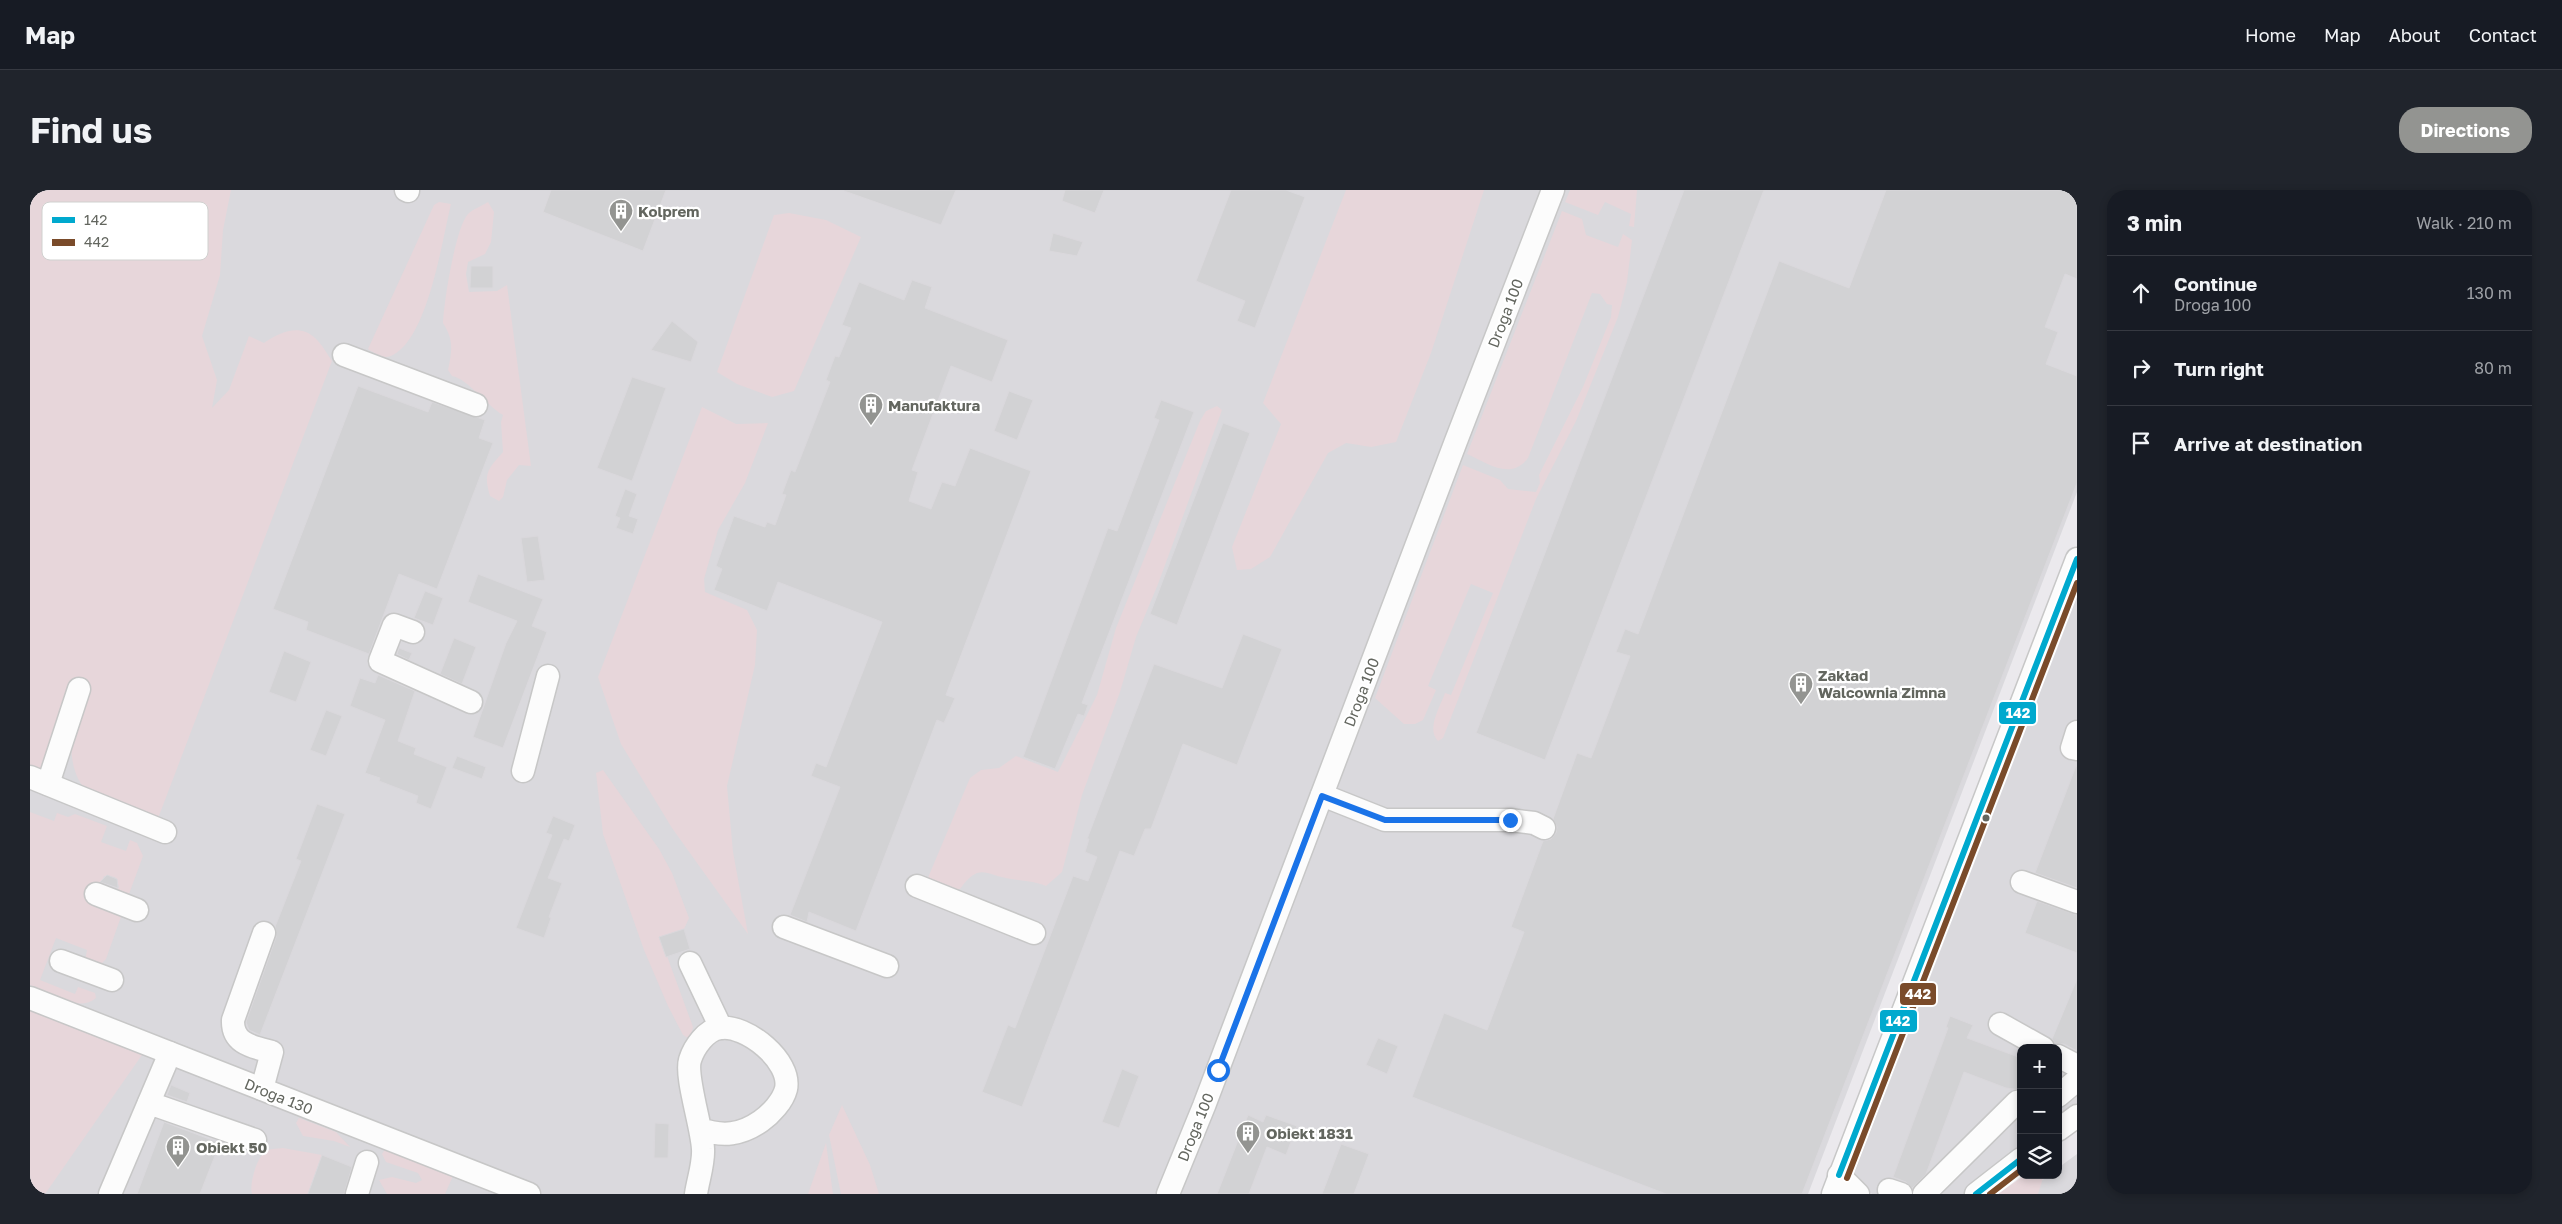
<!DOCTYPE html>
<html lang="en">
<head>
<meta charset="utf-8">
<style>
	body { margin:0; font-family:"Golos Text",sans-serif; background:#20242c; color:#f1f3f6 }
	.controls { position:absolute; right:15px; bottom:15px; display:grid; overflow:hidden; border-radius:10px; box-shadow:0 2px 8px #0003 }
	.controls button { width:45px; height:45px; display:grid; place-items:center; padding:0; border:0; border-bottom:1px solid #363941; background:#171b24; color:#f1f3f6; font:25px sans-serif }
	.stop { position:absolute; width:15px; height:15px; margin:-11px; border:4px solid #1a73e8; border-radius:50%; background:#fff }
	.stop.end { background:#1a73e8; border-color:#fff; box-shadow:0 1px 5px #0008 }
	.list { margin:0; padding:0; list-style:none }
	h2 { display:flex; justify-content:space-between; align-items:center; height:65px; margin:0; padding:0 20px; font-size:21px }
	h2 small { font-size:16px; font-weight:400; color:#9ea1a6 }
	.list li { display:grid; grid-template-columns:32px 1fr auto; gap:15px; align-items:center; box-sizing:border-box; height:75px; padding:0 20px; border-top:1px solid #363941 }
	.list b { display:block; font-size:19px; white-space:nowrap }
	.list p { margin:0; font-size:16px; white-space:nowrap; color:#9ea1a6 }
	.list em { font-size:16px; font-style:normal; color:#9ea1a6 }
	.icon { flex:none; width:28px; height:28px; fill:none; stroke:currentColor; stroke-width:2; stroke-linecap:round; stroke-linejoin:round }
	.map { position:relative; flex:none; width:2047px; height:1004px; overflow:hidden; border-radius:20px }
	header { display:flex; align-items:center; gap:30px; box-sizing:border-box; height:70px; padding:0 25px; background:#171b24; border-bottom:1px solid #363941 }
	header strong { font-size:24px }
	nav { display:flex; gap:28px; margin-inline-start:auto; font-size:18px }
	.intro { display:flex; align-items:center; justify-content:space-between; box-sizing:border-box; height:120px; padding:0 30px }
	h1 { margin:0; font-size:35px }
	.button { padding:12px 22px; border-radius:20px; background:#939491; color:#fff; font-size:18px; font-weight:700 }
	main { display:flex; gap:30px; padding:0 30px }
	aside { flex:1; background:#171b24; border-radius:20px; box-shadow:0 2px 8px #0003 }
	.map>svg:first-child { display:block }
</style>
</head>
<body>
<header>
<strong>Map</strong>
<nav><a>Home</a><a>Map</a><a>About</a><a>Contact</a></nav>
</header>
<div class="intro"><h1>Find us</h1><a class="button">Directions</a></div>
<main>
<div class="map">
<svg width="2047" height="1004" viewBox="0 0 2047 1004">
	<rect width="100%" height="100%" fill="#ebe9ed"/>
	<!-- industrial -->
	<g fill="#dad9dd">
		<path d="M0,0H2047V302L1778,1004H0Z"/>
		<path d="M2047,399V916L2028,930V858H1991V960L1935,1004H1842L1821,987Z"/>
		<path d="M2047,964V1004H1994L2019,985H2028V978Z"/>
	</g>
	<!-- green -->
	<g fill="#e7d6da">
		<path d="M0,0H201L193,40L190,85L172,146L187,190L182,218L199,200L219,146L234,153C249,143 269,133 285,148C292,154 297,164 302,171L127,631C80,614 43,615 41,555L11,592L0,588Z"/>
		<path d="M1316,0H1454L1401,163L1366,252L1341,257L1316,253L1298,263L1240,367L1221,379L1207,380L1202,357L1251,234L1233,213Z"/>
		<path d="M1540,0H1607L1604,37L1599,36L1601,24L1575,12L1568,25L1535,12Z"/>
		<path d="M409,12L421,14C412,51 398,147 363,165C354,170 346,164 338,159L404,15Z"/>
		<path d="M458,12L464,22L461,52L455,64L438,72L436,84L439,102L467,101L477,95L501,276L489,275L477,290L473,307L469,311L460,306C453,283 458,279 473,262L471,232L473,225C456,215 438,189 422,186L418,180C422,161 424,150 413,133C414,112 425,39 438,24C443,19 452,16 458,12Z"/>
		<path d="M1532,21L1552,29L1556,45L1588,57L1593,44L1602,50L1597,92L1588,127L1546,231L1506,309L1413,548L1408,551C1396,539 1410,517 1415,503L1421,505L1463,403L1441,394L1398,496L1406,500L1393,530L1385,534H1374L1345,508L1433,275L1470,290L1478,299L1506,302L1510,293L1509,285L1553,197L1581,127L1582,115L1577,114L1570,104L1562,103L1498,268C1481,291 1457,273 1437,264Z"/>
		<path d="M759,23L796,30L831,47L764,201L742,207L707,194L687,182L744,25Z"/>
		<path d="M1187,216L1192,220L1128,394L1106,447L1090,502L1052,605L1032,682L1016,696C1004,691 994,691 981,689C954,685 950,672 930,699L921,700L897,690L940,588L951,580L969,578L986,566L1028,582L1067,505L1086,438L1170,231L1176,221Z"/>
		<path d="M672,217L706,234L738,233L715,293L688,340L674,389L675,402L717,420L727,440L725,475L697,596L703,662L718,744L642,638L591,554L568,487Z"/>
		<path d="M573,580L629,659L642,683L659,728L654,739L630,747L663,837L660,849L653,845L638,816L614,760L573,644L566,583Z"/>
		<path d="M0,622L24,631L27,623L38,627L45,624L77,636L71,652L96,661L100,650L107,653L113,666L96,712L84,703L89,697L85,687L74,686L70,697L93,721L76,769L67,778L54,776L57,760L26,748L10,790L45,804L48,797L65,803L66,808C49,823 18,803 0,795Z"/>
		<path d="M0,817L114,862L15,1004H0Z"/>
		<path d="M812,915L840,975L849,1004H811L799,945Z"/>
		<path d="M269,928L306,942L320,957L304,951L273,946L266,933Z"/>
		<path d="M796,953L803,1004H778Z"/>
		<path d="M358,955L422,979V988L415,1004H357L349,990L362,987L386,993L392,990L388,983L356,972L352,964Z"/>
		<path d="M253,958L292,965L278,1004H222C219,995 226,970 234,963C238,958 247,959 253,958Z"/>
		<path d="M1995,985H2014L2008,1004H1968Z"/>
	</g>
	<!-- building -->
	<g fill="#d2d2d4" stroke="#dad8dc">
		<path d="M521,0H636L613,61L513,22Z"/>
		<path d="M926,0L911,35L814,1V0Z"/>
		<path d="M1035,0H1074L1065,23L1032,11Z"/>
		<path d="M1201,0H1256L1275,7L1225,138L1207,131L1215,111L1166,91Z"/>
		<path d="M1654,0H1734L1515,570L1446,543Z"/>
		<path d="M1856,0H2047V89L2035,84L2015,137L2028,142L2016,174L2047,186V293L1772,1004H1636L1382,907L1414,823L1457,840L1494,742L1481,737L1513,651L1521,649L1526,643L1527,637L1523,629L1547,563L1561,568L1600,466L1586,462L1595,439L1608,444L1749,71L1819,98Z"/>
		<path d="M1023,43L1053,52L1047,66L1019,61Z"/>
		<path d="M441,76H463V98H440Z"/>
		<path d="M882,90L902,97L895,118L978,150L962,192L921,176L882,280L888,282L879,311L901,319L912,292L925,296L940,258L1001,281L916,505L925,508L914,533L907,530L826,741L779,722L777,732L760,725L810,597L781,586L786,573L796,577L852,432L748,392L737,421L684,400L692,379L686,376L704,326L735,337L737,332L745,335L756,305L752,304L761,280L765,282L800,192L796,190L805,166L809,167L821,138L812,135L829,92L874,110Z"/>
		<path d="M642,131L668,152L661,172L621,160Z"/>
		<path d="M602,187L636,198L602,291L567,278Z"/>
		<path d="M328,196L398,222L402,212L455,230L449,248L463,253L407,399L369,384L339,464L276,440L278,432L243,419Z"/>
		<path d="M979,201L1003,210L987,250L964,241Z"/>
		<path d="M1131,210L1164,222L1052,513L1058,515L1054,526L1048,524L1025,579L993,567L1078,338L1087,341L1129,230L1124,228Z"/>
		<path d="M1193,233L1220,243L1147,435L1120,424Z"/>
		<path d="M595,299L607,304L599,326L608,329L603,344L586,338L590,328L585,326Z"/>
		<path d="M508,346L515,390L497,392L491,348Z"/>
		<path d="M448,384L513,409L502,436L517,442L473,558L443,547L476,453L487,431L438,412Z"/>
		<path d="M395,401L413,408L403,435L384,428Z"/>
		<path d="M1213,444L1252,459L1207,575L1153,554L1121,639H1115L1104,666L1090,661L992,917L952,902L978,835L985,838L1043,686L1058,691L1067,667L1055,662L1059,649H1057L1124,474L1192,498Z"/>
		<path d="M424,448L446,457L432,494L410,484Z"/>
		<path d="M369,458L382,463L379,470L367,464Z"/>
		<path d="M254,461L281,472L266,512L239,502Z"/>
		<path d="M348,485L385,501L368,551L386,558L384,564L417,577L401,619L386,613L388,606L349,591L350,588L335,583L355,530L320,516L330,488L345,493Z"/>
		<path d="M296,520L312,526L296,566L280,560Z"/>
		<path d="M427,566L456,577L452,589L422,578Z"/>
		<path d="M2046,576L2047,577V698L2005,683Z"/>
		<path d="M287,614L315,624L230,845L219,840L216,832L246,747L245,737L271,671L266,669Z"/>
		<path d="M523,626L545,635L539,651L534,649L518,688L532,693L519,727L521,728L514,748L486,738L522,645L516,643Z"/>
		<path d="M77,685L87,689L88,698L70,692Z"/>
		<path d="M2007,711L2047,725V763L1995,743Z"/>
		<path d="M654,739L660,759L636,767L629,747Z"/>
		<path d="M2047,789V861L2034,854L2025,853L2022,849Z"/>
		<path d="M1920,826L1943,835L1937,848L1991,868V900L1976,898L1934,882L1896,984L1882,998L1876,992L1863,987L1918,838L1916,837Z"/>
		<path d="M1348,848L1368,856L1357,884L1336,875Z"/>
		<path d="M1092,879L1109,886L1089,938L1072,932Z"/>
		<path d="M141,895L160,903L157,912L137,905Z"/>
		<path d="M1218,925L1233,932L1236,925L1267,936L1256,965L1237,957L1219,1004H1187Z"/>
		<path d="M134,932L190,953L170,1004H107Z"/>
		<path d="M625,933L639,934L638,968H624Z"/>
		<path d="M1311,954L1339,964L1324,1004H1292Z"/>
		<path d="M292,965L322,977L314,1004H278Z"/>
	</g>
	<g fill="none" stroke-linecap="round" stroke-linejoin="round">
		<defs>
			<g id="minor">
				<path d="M376,0L378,1"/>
				<path d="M314,165L446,215"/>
				<path d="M383,442L364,435L350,471L441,512"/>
				<path d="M2047,542L2042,558L2047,559"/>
				<path d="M493,581L518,486"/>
				<path d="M0,587L135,642"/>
				<path d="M18,594L49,499"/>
				<path d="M1292,605L1355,630H1480L1504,633L1514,638"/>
				<path d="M1992,692L2047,712"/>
				<path d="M887,696L1004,743"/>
				<path d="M66,704L107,720"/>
				<path d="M754,737L857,776"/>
				<path d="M31,771L82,790"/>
				<path d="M660,773L691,838"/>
				<path d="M0,808L499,1004"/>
				<path d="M1970,834L2013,858"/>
				<path d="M2028,866L2047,876"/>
				<path d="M232,899L242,862C223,857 202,854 203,830L234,743"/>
				<path d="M2028,906L2047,890"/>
				<path d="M119,913L225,950"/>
				<path d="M2028,940L2047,926"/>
				<path d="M1809,985L1828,1004"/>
				<path d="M1859,1000L1871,1004"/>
				<path d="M80,1004L140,863"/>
				<path d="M327,1004L337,972"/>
				<path d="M666,1004C668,990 674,973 673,959C672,937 655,886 660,870C664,857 676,840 690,838C716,834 762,871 756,899C753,911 741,924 731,931C711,945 693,947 670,939"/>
				<path d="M1138,1004L1174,916L1426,251L1523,0"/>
				<path d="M1803,1004L2047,369"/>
				<path d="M1894,1004L1987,912L1991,914"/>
				<path d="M1946,1004L1991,969"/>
			</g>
		</defs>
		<!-- minor casing -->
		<use href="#minor" stroke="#c7c7c7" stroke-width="25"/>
		<!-- minor -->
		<use href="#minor" stroke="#fcfcfc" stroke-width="22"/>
		<defs>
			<g id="bus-1">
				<path d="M1809,985L2047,369"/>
				<path d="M1946,1004L1991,969"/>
			</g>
			<g id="bus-2">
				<path d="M1817,988L2047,393"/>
				<path d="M1960,1004L1991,980"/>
			</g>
		</defs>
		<!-- bus-1 casing -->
		<use href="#bus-1" stroke="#fff" stroke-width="10"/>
		<!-- bus-2 casing -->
		<use href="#bus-2" stroke="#fff" stroke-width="10"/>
		<!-- bus-1 -->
		<use href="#bus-1" stroke="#00a9ce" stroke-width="6"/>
		<!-- bus-2 -->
		<use href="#bus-2" stroke="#7a4b2a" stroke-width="6"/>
	</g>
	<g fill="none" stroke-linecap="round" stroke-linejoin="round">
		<!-- route -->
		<path stroke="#1a73e8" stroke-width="6" d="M1188,880L1292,606L1355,630H1480"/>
	</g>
	<!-- icons -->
	<defs>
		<symbol id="building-pin" viewBox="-11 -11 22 30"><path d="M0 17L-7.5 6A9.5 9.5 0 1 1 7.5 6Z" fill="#939491" stroke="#fff"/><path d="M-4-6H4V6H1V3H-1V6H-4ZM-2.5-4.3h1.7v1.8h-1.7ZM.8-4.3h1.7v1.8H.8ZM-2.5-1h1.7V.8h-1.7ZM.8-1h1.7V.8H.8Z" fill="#fff"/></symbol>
	</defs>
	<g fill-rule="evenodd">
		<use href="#building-pin" x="577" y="7" width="28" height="38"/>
		<use href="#building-pin" x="827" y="201" width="28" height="38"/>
		<use href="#building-pin" x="1757" y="480" width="28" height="38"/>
		<use href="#building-pin" x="1204" y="929" width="28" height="38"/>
		<use href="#building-pin" x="134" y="943" width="28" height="38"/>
	</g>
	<!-- markers -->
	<circle fill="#63665f" stroke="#fff" stroke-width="2" cx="1956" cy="628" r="4.5"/>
	<g text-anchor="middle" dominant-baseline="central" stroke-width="4.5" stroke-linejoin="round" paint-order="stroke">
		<!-- poi labels -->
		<g font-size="15" font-weight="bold" fill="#63665f" stroke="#fff" text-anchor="start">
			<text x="608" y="21">Kolprem</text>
			<text x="858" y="215">Manufaktura</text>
			<text x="1788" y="485">Zakład<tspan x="1788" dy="17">Walcownia Zimna</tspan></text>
			<text x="1236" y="943">Obiekt 1831</text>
			<text x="166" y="957">Obiekt 50</text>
		</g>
		<!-- street labels -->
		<g font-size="15" fill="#63665f" stroke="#fff">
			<text transform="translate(1475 123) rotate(-69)">Droga 100</text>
			<text transform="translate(1331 502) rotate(-69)">Droga 100</text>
			<text transform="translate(249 906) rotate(22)">Droga 130</text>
			<text transform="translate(1165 937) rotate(-68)">Droga 100</text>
		</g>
	</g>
	<!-- legend -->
	<rect x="12" y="12" width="166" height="58" rx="8" fill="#fff" stroke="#d0d1cf" stroke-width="1"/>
	<rect x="22" y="27" width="23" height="6" fill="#00a9ce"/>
	<rect x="22" y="49" width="23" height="7" fill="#7a4b2a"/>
	<g font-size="14" fill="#63665f">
		<text x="54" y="35">142</text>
		<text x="54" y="57">442</text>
	</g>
	<g stroke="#fff" stroke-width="2">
		<rect x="1968" y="511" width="39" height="24" rx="5" fill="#00a9ce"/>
		<rect x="1869" y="792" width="38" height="24" rx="5" fill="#7a4b2a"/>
		<rect x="1849" y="819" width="39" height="24" rx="5" fill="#00a9ce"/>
	</g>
	<g font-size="14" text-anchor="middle" font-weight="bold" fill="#fff">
		<text x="1988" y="528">142</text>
		<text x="1888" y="809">442</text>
		<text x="1868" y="836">142</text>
	</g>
</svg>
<div class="controls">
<button>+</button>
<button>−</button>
<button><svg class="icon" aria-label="layers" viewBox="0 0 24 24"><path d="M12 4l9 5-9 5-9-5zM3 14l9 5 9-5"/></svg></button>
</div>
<div class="stop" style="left:1188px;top:880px"></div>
<div class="stop end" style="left:1480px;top:630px"></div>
</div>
<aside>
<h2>3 min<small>Walk · 210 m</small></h2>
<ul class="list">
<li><svg class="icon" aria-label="ahead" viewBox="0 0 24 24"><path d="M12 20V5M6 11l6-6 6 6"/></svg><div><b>Continue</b><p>Droga 100</p></div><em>130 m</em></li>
<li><svg class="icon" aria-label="right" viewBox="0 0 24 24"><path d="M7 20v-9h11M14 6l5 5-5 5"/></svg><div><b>Turn right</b></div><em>80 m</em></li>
<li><svg class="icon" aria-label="arrive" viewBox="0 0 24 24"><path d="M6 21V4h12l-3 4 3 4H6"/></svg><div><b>Arrive at destination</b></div></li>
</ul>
</aside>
</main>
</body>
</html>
